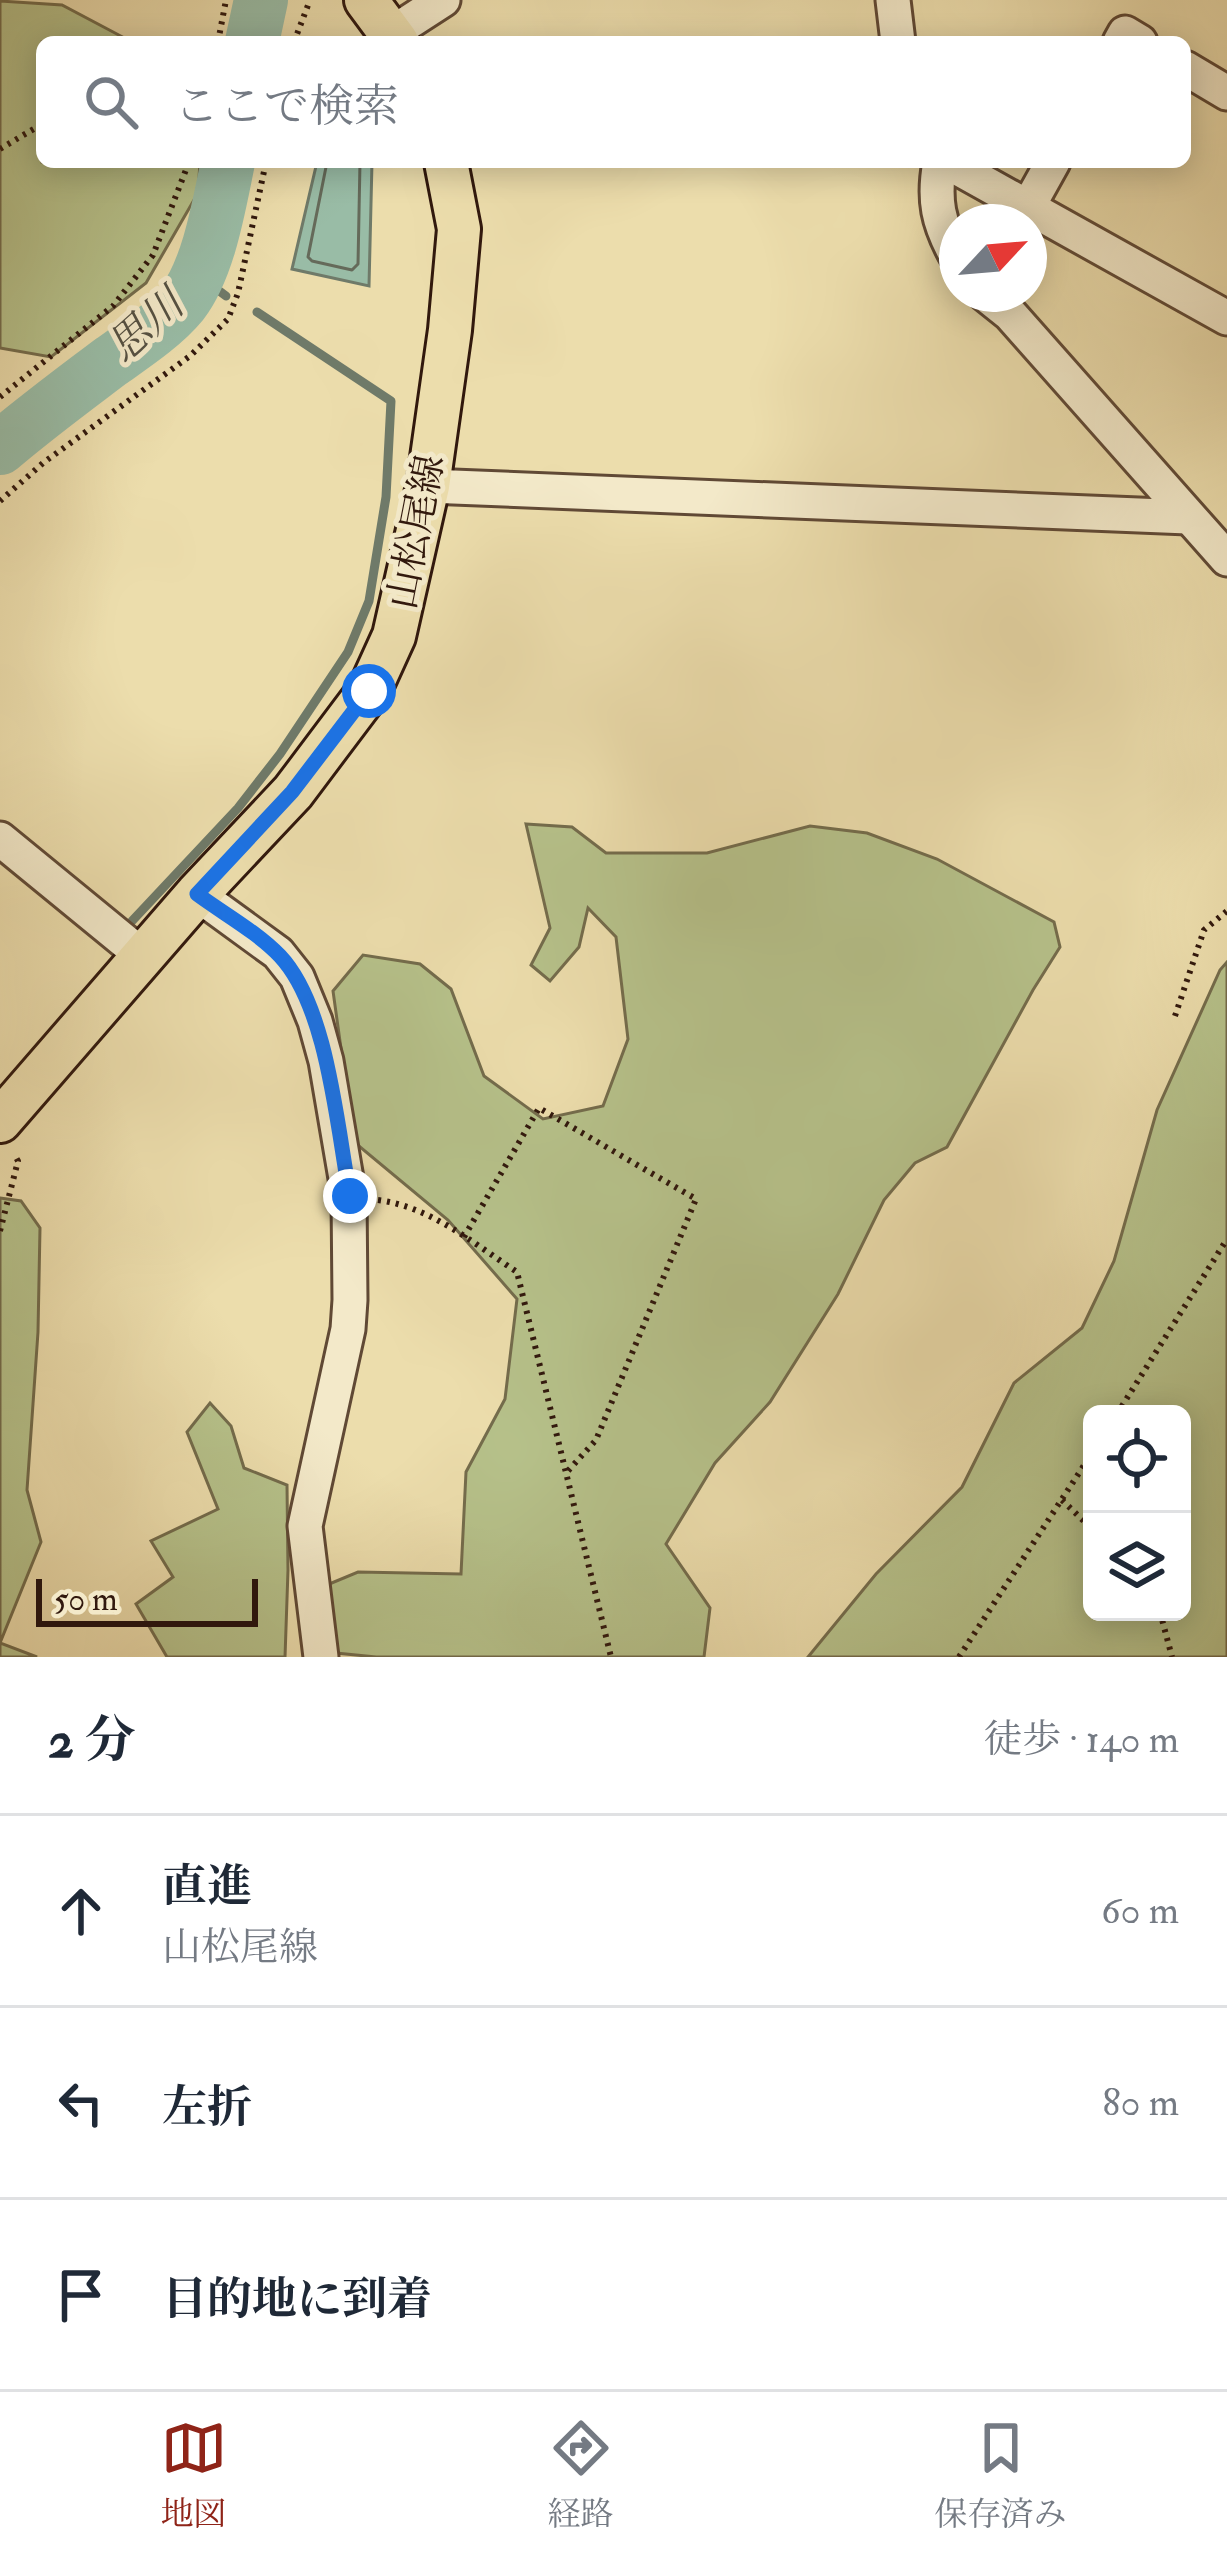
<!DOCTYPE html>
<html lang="ja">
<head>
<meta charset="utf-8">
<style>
	body { margin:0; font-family:"IM FELL Double Pica","Noto Serif JP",serif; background:#f2f2f3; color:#1f2937 }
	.controls { position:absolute; right:36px; bottom:36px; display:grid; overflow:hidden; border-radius:18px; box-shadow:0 6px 30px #0003 }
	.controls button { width:108px; height:108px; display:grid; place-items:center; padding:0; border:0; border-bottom:3px solid #e0e1e3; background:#fff; color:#1f2937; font:60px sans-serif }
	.compass { position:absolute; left:939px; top:204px; width:108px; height:108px; border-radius:50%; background:#fff; box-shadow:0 6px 30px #0003; rotate:64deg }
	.scale { position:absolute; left:36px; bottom:30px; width:222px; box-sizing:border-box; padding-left:12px; border:6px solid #31180d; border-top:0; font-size:33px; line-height:42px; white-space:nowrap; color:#31180d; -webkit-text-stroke:9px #f3e9c9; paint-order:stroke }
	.stop { position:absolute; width:36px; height:36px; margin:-27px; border:9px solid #1a73e8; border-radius:50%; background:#fff }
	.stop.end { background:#1a73e8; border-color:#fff; box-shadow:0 3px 12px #0008 }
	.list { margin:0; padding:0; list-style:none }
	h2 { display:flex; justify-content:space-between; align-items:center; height:156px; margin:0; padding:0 48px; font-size:51px }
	h2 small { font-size:39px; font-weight:400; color:#747a83 }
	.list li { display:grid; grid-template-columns:78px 1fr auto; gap:36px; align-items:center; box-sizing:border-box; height:192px; padding:0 48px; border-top:3px solid #e0e1e3 }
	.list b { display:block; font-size:45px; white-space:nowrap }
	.list p { margin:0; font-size:39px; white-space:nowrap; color:#747a83 }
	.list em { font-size:39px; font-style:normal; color:#747a83 }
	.icon { flex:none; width:66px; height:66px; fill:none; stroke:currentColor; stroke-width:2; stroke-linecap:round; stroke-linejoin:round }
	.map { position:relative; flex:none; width:1227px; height:1657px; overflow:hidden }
	.search { position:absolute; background:#fff; box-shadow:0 6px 30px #0003; left:36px; right:36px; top:36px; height:132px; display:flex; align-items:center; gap:30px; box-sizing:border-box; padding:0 42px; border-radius:18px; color:#747a83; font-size:45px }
	.sheet { height:732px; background:#fff }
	nav { display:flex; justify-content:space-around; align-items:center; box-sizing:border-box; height:168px; border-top:3px solid #e0e1e3; background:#fff; font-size:33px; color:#747a83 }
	nav a { display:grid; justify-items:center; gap:6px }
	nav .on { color:#8f2418 }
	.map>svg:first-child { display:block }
</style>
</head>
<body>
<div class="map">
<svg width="1227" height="1657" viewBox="0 0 1227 1657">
	<rect width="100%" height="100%" fill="#ecddac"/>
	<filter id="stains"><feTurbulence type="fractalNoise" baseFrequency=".00167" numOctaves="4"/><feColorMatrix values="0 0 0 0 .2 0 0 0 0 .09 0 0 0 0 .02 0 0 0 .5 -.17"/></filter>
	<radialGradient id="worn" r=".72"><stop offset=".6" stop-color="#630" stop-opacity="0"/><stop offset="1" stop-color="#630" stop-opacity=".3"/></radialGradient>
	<!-- green -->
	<g fill="#b6c18a" stroke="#746c4c" stroke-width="3" fill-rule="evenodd">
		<path d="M0,1L62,5L132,42H42V162H200L198,193L146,283L51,357L0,348Z"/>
		<path d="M526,824L572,827L606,853H707L810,826L867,833L937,859L1054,922L1060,947L1033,990L947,1147L915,1163L884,1200L838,1294L770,1402L715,1463L666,1544L710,1608L704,1657H376L336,1653L322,1587L358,1572L461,1574L466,1472L505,1399L517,1299L448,1220L354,1142L333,991L363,955L420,964L451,989L484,1076L543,1119L603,1106L628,1039L616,937L588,908L579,947L550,981L531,965L550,928Z"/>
		<path d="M1227,962V1657H808L876,1574L962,1487L1014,1383L1082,1328L1114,1261L1157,1110L1220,970ZM1182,1414V1612H1092V1414Z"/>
		<path d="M0,1198L21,1201L40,1228L38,1332L27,1490L41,1542L0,1643L37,1657H0Z"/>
		<path d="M210,1403L231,1426L244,1468L287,1485L288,1570L285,1657H167L136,1604L173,1577L151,1541L218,1509L187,1432Z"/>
	</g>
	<!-- water -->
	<path fill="#99bca6" stroke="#6f7a69" stroke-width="3" d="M317,162H372L369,286L292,269Z"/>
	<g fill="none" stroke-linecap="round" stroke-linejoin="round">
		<!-- shore -->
		<path stroke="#656a5a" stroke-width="3" d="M327,162L308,257L312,261L352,270L358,264L360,162"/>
		<!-- stream -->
		<g stroke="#6f7a69" stroke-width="9">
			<path d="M198,275L226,296"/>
			<path d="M132,921L238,808L280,754L348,652L369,601L386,497L391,401L257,312"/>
		</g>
		<!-- river -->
		<g stroke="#99bca6" stroke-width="54">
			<path d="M252,42L261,0"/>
			<path d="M0,448C35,418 73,390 110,362C134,345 163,326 182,303C209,268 219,205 228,162"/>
		</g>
		<defs>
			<g id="minor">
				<path d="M893,0L898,42"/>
				<path d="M392,33L443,0"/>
				<path d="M1120,42L1125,33L1140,42"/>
				<path d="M1185,68L1227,93"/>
				<path d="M940,162C933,200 938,223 957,257"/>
				<path d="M947,162L1227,318"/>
				<path d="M1028,207L1053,162"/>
				<path d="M985,294L1010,314L1227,559"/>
				<path d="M428,486L1188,517"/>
				<path d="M0,839L144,957"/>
				<path d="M197,894L278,953L297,977L315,1021L326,1061L349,1196L350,1300L348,1329L305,1526L321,1657"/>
			</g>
			<g id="major">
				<path d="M366,0L397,42"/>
				<path d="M0,1121L197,894L293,792L369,691L394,636L428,486L450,330L459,229L446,162"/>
			</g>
		</defs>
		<!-- minor casing -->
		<use href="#minor" stroke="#604935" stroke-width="39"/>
		<!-- major casing -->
		<use href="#major" stroke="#31180d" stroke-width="48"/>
		<!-- path -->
		<g stroke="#31180d" stroke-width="6" stroke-dasharray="3 6" stroke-linecap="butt">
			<path d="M218,42L226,0"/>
			<path d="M294,42L310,0"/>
			<path d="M0,149L42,124"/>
			<path d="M0,397L113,306L153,255L189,162"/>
			<path d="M0,501L43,463L190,356L228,319L238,293L266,162"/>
			<path d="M1175,1016L1204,930L1227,911"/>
			<path d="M378,1200C431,1207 473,1243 517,1272L611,1657"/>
			<path d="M0,1231L18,1161L14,1154"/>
			<path d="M464,1237L539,1108L696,1199L596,1440L566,1473"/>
			<path d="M1117,1414L1227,1239"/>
			<path d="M1062,1500L1092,1529"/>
			<path d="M1160,1612L1172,1657"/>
			<path d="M959,1657L1092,1453"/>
		</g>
		<!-- minor -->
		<use href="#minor" stroke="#f3e9c9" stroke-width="33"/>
		<!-- major -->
		<use href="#major" stroke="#ecddac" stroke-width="42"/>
	</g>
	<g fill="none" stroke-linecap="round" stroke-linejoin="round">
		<!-- route -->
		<path stroke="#1a73e8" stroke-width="15" d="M350,1196C337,1128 328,1007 280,956C257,932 224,914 197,894L292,792L369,691"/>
	</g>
	<g text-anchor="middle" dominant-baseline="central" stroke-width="10" stroke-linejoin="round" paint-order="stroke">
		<!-- street labels -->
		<g font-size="39" fill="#31180d" stroke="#f3e9c9">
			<text transform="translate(416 532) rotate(-79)">山松尾線</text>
		</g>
		<!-- water labels -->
		<g font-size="42" font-style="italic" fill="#555143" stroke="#f3e9c9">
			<text transform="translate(146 326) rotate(-42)">思川</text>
		</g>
	</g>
	<rect width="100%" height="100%" filter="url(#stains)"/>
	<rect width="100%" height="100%" fill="url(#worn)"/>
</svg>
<div class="controls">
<button><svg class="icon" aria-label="locate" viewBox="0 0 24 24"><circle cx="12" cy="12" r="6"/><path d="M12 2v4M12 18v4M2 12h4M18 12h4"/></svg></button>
<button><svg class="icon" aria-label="layers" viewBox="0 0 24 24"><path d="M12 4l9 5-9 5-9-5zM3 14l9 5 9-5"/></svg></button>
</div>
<svg class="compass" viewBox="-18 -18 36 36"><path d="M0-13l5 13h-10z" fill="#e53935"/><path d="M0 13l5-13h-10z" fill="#747a83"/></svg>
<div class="scale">50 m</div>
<div class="stop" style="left:369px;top:691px"></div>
<div class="stop end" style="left:350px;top:1196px"></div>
<div class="search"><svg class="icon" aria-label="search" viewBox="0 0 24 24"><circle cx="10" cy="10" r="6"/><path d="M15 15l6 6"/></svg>ここで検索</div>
</div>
<section class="sheet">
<h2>2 分<small>徒歩 · 140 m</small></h2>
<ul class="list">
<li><svg class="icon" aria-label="ahead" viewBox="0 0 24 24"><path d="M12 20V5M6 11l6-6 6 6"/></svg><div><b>直進</b><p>山松尾線</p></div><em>60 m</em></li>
<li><svg class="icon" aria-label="left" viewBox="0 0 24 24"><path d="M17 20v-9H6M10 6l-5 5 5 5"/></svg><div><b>左折</b></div><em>80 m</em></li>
<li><svg class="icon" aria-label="arrive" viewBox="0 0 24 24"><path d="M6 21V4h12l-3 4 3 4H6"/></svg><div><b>目的地に到着</b></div></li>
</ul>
</section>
<nav>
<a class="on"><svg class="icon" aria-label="map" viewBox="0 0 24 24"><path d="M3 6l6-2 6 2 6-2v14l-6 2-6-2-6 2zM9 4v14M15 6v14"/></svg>地図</a>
<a><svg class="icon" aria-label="directions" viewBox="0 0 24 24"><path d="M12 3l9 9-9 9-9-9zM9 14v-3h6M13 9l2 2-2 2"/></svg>経路</a>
<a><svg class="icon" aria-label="saved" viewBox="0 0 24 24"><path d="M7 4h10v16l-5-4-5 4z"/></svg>保存済み</a>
</nav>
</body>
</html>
